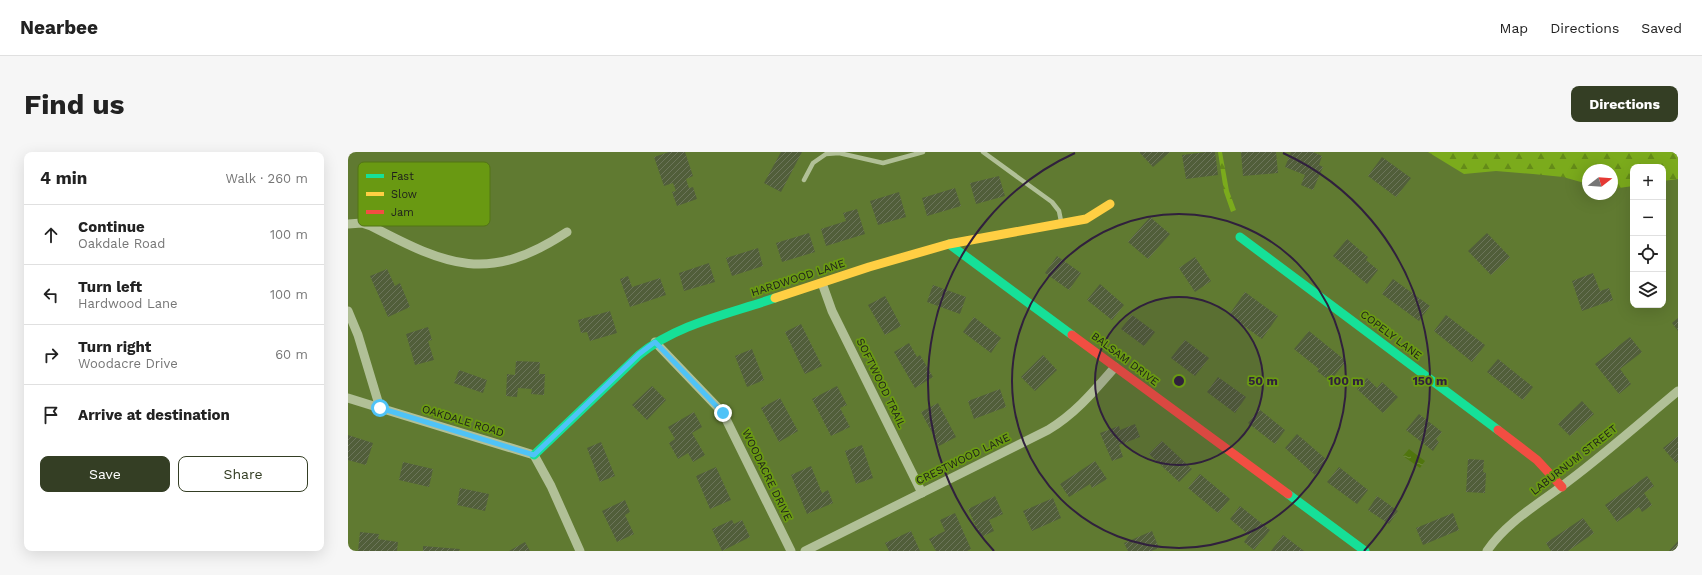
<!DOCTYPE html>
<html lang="en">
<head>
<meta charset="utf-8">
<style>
	body { margin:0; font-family:"Work Sans",sans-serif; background:#f6f6f6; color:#222 }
	.controls { position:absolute; right:12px; top:12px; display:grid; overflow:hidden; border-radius:8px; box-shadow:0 4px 16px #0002 }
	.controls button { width:36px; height:36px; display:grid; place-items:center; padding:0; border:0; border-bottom:1px solid #e0e0e0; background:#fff; color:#222; font:20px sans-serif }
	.compass { position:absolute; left:1234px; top:12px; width:36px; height:36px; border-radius:50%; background:#fff; box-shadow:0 4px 16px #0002; rotate:73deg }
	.stop { position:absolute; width:12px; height:12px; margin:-9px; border:3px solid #4fc3f7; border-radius:50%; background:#fff }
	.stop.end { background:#4fc3f7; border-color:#fff; box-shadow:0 1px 4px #0008 }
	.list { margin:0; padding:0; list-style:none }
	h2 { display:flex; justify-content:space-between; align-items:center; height:52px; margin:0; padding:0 16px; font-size:17px }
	h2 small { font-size:13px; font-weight:400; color:#767676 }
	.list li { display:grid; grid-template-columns:26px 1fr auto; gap:12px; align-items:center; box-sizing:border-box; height:60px; padding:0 16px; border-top:1px solid #e0e0e0 }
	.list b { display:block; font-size:15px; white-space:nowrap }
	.list p { margin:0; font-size:13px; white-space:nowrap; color:#767676 }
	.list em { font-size:13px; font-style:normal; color:#767676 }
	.actions { display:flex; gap:8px; padding:12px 16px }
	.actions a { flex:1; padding:9px 0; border:1px solid #343e24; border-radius:8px; text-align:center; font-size:14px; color:#343e24 }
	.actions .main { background:#343e24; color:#fff }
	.icon { flex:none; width:22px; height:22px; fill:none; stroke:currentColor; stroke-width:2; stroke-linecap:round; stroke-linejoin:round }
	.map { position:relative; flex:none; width:1330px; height:399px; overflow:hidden; border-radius:8px }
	header { display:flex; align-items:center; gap:24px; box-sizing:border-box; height:56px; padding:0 20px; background:#fff; border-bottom:1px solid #e0e0e0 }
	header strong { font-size:19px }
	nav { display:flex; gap:22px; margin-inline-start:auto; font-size:14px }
	.intro { display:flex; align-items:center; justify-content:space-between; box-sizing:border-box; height:96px; padding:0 24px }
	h1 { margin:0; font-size:28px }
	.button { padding:10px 18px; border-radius:8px; background:#343e24; color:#fff; font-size:14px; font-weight:700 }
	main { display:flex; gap:24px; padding:0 24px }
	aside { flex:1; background:#fff; border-radius:8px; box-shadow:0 4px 16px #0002 }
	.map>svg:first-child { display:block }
</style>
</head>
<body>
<header>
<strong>Nearbee</strong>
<nav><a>Map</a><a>Directions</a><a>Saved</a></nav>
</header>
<div class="intro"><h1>Find us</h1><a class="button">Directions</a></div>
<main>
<aside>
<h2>4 min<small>Walk · 260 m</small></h2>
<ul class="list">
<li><svg class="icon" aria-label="ahead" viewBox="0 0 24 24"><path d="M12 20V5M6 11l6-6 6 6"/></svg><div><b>Continue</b><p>Oakdale Road</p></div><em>100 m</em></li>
<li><svg class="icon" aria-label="left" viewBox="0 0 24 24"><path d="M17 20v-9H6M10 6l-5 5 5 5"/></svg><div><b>Turn left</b><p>Hardwood Lane</p></div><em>100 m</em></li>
<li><svg class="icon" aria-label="right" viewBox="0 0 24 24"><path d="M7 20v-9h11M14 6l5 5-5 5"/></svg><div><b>Turn right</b><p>Woodacre Drive</p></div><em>60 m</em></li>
<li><svg class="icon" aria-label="arrive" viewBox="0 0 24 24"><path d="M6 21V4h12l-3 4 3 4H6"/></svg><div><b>Arrive at destination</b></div></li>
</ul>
<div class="actions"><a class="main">Save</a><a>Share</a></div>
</aside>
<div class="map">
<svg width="1330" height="399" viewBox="0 0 1330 399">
	<defs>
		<pattern id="forest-firs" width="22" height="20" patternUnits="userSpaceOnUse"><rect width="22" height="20" fill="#7bab1c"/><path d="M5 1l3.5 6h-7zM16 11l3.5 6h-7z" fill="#648b18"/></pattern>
		<pattern id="water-ripples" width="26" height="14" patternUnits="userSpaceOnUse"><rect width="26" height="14" fill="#50750e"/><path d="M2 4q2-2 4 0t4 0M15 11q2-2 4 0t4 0" fill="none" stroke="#708a42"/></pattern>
		<pattern id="building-hatch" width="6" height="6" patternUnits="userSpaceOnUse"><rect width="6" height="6" fill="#515e3a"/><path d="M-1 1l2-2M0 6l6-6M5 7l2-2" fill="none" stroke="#6c755a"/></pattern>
	</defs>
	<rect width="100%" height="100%" fill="#607a31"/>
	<!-- forest -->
	<g fill="url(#forest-firs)">
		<path d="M870,0H874L881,39L888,58L883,60L876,40Z"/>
		<path d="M1080,0H1330V27L1315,29V15H1285V34L1264,37V18H1240V32L1215,25L1185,22L1148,19L1116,22Z"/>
	</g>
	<!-- water -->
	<path fill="url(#water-ripples)" d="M1061,297L1077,309L1072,316L1055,304Z"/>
	<!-- building -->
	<g fill="url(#building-hatch)">
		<path d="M321,0H337L345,24L338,27L341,36L345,35L349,47L329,54L324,40L328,39L325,31L316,34L306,5Z"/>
		<path d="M433,0H454L433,40L416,31Z"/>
		<path d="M791,0H822L805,15Z"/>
		<path d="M858,0H867L870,23L838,27L834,3Z"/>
		<path d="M893,0H928L930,21L895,24Z"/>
		<path d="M943,0H965L974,4L971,13L975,15L965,38L953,33L957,23L937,15Z"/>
		<path d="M1034,5L1063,26L1048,45L1020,24Z"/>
		<path d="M651,24L657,44L628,52L622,31Z"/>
		<path d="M607,36L613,54L579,64L574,46Z"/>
		<path d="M551,40L558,65L530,73L522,49Z"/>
		<path d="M509,57L517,82L478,94L473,77L498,69L495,61Z"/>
		<path d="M802,65L822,82L800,107L780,90Z"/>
		<path d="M461,81L467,100L434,110L428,91Z"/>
		<path d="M1139,81L1162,105L1143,123L1120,99Z"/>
		<path d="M999,87L1020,105L1018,108L1030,118L1019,132L985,104Z"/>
		<path d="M410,96L415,114L384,124L378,106Z"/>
		<path d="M709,104L733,121L721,138L697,121Z"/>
		<path d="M847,105L863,129L847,140L831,116Z"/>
		<path d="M361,111L367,130L336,139L331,121Z"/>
		<path d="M39,117L47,134L52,131L62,155L40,165L22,124Z"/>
		<path d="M1245,121L1252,139L1261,136L1265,148L1234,159L1224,129Z"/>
		<path d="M280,124L284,135L312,126L318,143L282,155L272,127Z"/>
		<path d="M1045,127L1082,154L1071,169L1034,142Z"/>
		<path d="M752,132L776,153L764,168L739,148Z"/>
		<path d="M585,133L618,145L612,162L579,150Z"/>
		<path d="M897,140L930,164L914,187L881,163Z"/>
		<path d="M537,144L553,174L537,183L520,153Z"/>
		<path d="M262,159L269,181L242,189L239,180L233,181L230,168Z"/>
		<path d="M784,163L807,180L796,194L773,177Z"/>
		<path d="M1098,163L1137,193L1124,210L1086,179Z"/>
		<path d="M626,165L653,186L643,201L615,180Z"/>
		<path d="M1330,166V179L1324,171Z"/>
		<path d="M453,172L474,214L457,222L437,180Z"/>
		<path d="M80,175L84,188L80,189L86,208L67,213L58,182Z"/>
		<path d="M961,179L998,209L982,229L969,219L971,217L946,197Z"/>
		<path d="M1282,185L1294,200L1272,217L1283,232L1271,242L1247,212Z"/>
		<path d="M837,188L861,206L847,224L823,206Z"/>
		<path d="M561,191L569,205L572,203L585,225L567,236L546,200Z"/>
		<path d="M404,197L416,228L399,235L387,204Z"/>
		<path d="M695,203L709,218L687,239L673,225Z"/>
		<path d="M1150,207L1185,235L1175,248L1139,220Z"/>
		<path d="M168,209L192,210L191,222H197L196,243L183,242L184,237L170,236L169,245L158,244L159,222L167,223Z"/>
		<path d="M111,218L139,228L135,241L106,231Z"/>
		<path d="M870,225L898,245L887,261L859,240Z"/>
		<path d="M1019,226L1029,236L1034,230L1050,245L1035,261L1009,237Z"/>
		<path d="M304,234L318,248L299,268L284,253Z"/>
		<path d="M489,234L499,253L492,256L502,275L483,284L464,247Z"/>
		<path d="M652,237L658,255L626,267L620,249Z"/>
		<path d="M432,246L450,279L431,290L413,256Z"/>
		<path d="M1234,249L1246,262L1222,284L1210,272Z"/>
		<path d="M590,251L608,285L591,294L573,260Z"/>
		<path d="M911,257L937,278L927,292L900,271Z"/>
		<path d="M346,260L354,275L344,281L357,303L345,310L340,301L330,307L321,291L327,287L320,275Z"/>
		<path d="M1071,262L1094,280L1088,287L1091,290L1085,299L1058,278Z"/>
		<path d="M787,272L792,285L771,293L775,305L764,309L752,281L771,274L772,278Z"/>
		<path d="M949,282L979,308L967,323L937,296Z"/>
		<path d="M0,283L25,291L18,313L0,308Z"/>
		<path d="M1330,284V310L1328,311L1315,296Z"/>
		<path d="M814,289L844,317L831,330L801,302Z"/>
		<path d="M253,290L267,324L252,330L239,296Z"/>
		<path d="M514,293L525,326L508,332L497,299Z"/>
		<path d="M1120,307L1136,308L1135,320L1138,321L1137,341L1118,340Z"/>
		<path d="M747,309L759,327L744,336L742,332L721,345L712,332Z"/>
		<path d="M55,310L85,317L81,335L51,328Z"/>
		<path d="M463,314L474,341L480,338L485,351L459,362L443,323Z"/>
		<path d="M368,315L383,348L362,357L348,324Z"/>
		<path d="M991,315L1020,338L1009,352L979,330Z"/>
		<path d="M852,322L882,347L870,361L840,336Z"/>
		<path d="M1299,324L1306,334L1296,341L1304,353L1294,360L1291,355L1269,370L1257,353Z"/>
		<path d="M112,336L141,342L137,359L109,353Z"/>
		<path d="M647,344L655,362L641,368L646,379L633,385L620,357Z"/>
		<path d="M1029,344L1050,359L1041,372L1020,358Z"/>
		<path d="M705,346L713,366L684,379L675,359Z"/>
		<path d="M277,348L282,360L277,363L286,382L269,390L254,359Z"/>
		<path d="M892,354L922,378L906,398L896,390L901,383L882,367Z"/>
		<path d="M607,361L623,397L619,399H588L581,387L597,379L592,368Z"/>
		<path d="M1105,361L1111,378L1075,393L1068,376Z"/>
		<path d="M1235,366L1246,381L1220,399H1203L1198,391Z"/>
		<path d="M384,368L386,372L394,368L402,385L374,399L364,377Z"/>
		<path d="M563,379L572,399H541L537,391Z"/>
		<path d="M804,379L811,396L803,399H780L776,391Z"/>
		<path d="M12,380L31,382L30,387L50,390L49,399H10Z"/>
		<path d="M935,383L956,399H923Z"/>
		<path d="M1330,389V399H1321Z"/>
		<path d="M177,390L182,399H161Z"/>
		<path d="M75,394L112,397L111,399H75Z"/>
	</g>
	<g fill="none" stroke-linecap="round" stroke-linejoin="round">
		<!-- lane -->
		<g stroke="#b1c097" stroke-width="4.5">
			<path d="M635,0L704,50L711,59L713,69"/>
			<path d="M456,28L465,11L478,2L491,1L535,11L575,0"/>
		</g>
		<!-- street -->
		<g stroke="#b1c097" stroke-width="9">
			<path d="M0,72L14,71L23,74C100,114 140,132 219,80"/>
			<path d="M474,131L484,159L574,341"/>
			<path d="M0,159L10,183L32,256L186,303L203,334L232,399"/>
			<path d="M307,190L375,261L443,399"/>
			<path d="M0,246L32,256"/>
			<path d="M457,399L700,278C728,261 746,239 767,215"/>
			<path d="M1139,399C1159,369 1194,350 1222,328C1259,300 1294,269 1330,239"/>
		</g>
		<!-- fast -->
		<g stroke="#16e098" stroke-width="9">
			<path d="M892,85L1150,278"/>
			<path d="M601,92L724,183"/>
			<path d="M186,303L291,203C329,172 381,162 427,146"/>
			<path d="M940,342L1017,399"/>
		</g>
		<!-- slow -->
		<path stroke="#ffcf43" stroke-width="9" d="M427,146L521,115L601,92L738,67L762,52"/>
		<!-- jam -->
		<g stroke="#f24e42" stroke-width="9">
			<path d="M724,183L940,342"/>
			<path d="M1150,278L1189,308L1214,335"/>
		</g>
	</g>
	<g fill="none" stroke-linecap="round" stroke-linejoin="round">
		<!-- route -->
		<path stroke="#4fc3f7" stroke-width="5" d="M32,256L186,303L291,202L307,190L375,261"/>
	</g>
	<!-- distance rings -->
	<circle cx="831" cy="229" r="84" fill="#30203d" fill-opacity=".12"/>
	<g fill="none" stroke="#30203d" stroke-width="2">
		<circle cx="831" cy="229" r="84"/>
		<circle cx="831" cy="229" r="167"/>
		<path d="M646 399A251 251 0 0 1 727 1M935 1A251 251 0 0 1 1016 399"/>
	</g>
	<g text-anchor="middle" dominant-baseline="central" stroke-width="3.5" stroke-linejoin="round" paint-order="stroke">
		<!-- street labels -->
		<g font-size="11" fill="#1d1d1d" stroke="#699912">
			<text transform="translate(450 126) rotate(-18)">HARDWOOD LANE</text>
			<text transform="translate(1043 183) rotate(37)">COPELY LANE</text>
			<text transform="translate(777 207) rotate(37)">BALSAM DRIVE</text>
			<text transform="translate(533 231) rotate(64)">SOFTWOOD TRAIL</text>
			<text transform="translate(115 269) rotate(17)">OAKDALE ROAD</text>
			<text transform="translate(615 307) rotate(-26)">CRESTWOOD LANE</text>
			<text transform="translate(1226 308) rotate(-38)">LABURNUM STREET</text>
			<text transform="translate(419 323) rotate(64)">WOODACRE DRIVE</text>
		</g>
	</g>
	<!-- legend -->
	<rect x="10" y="10" width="132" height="64" rx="6" fill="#699912" stroke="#527415" stroke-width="1"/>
	<rect x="18" y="22" width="18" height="4" fill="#16e098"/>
	<rect x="18" y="40" width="18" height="4" fill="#ffcf43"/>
	<rect x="18" y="58" width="18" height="4" fill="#f24e42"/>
	<g font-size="11" fill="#1d1d1d">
		<text x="43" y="28">Fast</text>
		<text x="43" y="46">Slow</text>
		<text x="43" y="64">Jam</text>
	</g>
	<circle cx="831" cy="229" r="6" fill="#30203d" stroke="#699912" stroke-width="2"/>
	<g font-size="12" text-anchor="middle" font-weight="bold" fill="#30203d" stroke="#699912" stroke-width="3.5" stroke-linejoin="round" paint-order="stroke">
		<text x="915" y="233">50 m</text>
		<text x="998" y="233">100 m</text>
		<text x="1082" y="233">150 m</text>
	</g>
</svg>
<div class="controls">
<button>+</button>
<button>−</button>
<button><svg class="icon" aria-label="locate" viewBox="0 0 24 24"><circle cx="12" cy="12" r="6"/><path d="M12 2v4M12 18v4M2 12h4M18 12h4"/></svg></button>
<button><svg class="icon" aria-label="layers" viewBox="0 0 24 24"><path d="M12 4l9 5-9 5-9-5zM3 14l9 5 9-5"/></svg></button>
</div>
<svg class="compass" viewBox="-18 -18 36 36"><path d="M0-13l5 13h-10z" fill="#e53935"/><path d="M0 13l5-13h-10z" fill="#767676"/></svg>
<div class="stop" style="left:32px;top:256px"></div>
<div class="stop end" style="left:375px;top:261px"></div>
</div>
</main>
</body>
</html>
